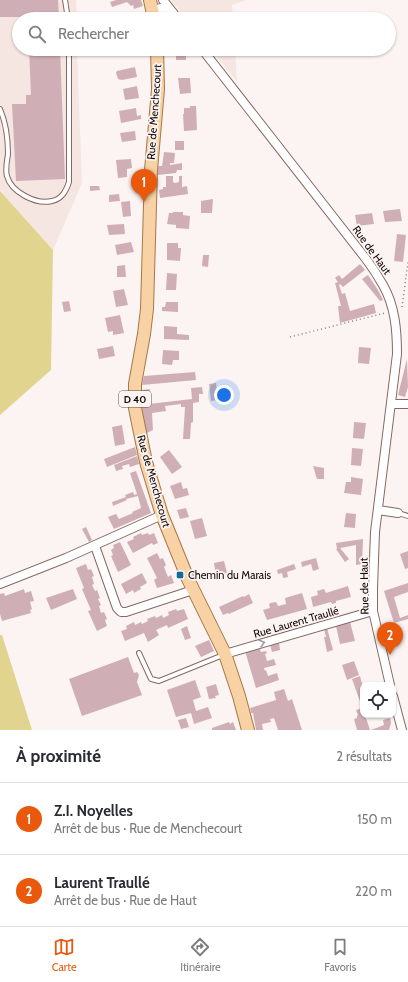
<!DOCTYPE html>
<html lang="fr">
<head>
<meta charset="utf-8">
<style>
	body { margin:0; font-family:Cabin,sans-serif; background:#f2f2f3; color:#2b2b33 }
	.controls { position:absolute; right:12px; bottom:12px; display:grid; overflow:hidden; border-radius:8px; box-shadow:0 1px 3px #0004 }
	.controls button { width:36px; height:36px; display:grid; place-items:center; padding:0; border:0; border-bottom:1px solid #e1e1e2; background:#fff; color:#2b2b33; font:20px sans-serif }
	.you { position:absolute; left:224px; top:395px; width:14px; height:14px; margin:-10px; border:3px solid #fff; border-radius:50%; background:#1a73e8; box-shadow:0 0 0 6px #1a73e833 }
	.badge { display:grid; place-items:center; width:26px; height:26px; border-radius:50%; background:#ea580c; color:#fff; font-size:13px; font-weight:700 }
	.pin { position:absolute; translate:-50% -33px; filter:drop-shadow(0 1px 2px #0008) }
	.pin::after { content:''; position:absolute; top:21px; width:14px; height:12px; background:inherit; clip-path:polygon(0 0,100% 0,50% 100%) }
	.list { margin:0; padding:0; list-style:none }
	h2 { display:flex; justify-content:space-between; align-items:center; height:52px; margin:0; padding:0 16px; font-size:17px }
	h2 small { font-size:13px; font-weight:400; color:#7c7c81 }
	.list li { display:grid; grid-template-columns:26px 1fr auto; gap:12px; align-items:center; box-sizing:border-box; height:72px; padding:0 16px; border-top:1px solid #e1e1e2 }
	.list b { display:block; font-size:15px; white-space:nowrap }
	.list p { margin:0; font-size:13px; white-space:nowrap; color:#7c7c81 }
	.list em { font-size:13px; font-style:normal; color:#7c7c81 }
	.icon { flex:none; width:22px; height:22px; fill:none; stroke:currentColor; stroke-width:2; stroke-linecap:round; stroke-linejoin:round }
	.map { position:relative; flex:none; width:408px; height:730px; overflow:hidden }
	.search { position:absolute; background:#fff; box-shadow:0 1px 3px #0004; left:12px; right:12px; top:12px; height:44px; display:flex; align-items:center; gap:10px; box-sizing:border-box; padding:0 14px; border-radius:22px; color:#7c7c81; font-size:15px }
	.sheet { height:196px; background:#fff }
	nav { display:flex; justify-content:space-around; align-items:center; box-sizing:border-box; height:56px; border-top:1px solid #e1e1e2; background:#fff; font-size:11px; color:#7c7c81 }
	nav a { display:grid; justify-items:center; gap:2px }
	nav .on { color:#ea580c }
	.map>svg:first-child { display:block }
</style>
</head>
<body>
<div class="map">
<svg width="408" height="730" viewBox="0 0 408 730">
	<rect width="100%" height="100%" fill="#fbf4f3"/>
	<!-- built -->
	<g fill="#f6e6e2">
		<path d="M0,0H76L77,19H19V49H77L82,183L53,250L0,191Z"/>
		<path d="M171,0H247L232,5L233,19H187Z"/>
		<path d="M211,49H235L237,82Z"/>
	</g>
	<!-- green -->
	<g fill="#e0d48f">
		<path d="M0,191L53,250L51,370L0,415Z"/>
		<path d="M0,635H2L32,730H0Z"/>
	</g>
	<!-- building -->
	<g fill="#cfafb5">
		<path d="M0,0H58L59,19H22V17H0Z"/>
		<path d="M116,0H141L143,6L134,9L133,5L131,6L127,2L112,7L110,2Z"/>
		<path d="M29,49H60L65,179L16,181L12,104H26V95H31Z"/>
		<path d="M128,49H139L140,53L130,56Z"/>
		<rect x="176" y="49" width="10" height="11"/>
		<path d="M135,67L137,77L122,80L118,79L116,73L117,71Z"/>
		<path d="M178,78H190L191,93L180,94Z"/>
		<path d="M137,86L139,98L125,100L123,89Z"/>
		<path d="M190,106H196L197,130L184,131L183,114H184V108H190Z"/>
		<path d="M136,108L137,116L141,115V119L121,123L119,111Z"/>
		<path d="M135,131L136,140L122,142L120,133Z"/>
		<rect x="175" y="141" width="9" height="9"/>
		<path d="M164,152L175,153L174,163H170V165L182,163V170H177L176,173L158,175V166H162Z"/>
		<path d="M131,159L132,168L127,169V177L118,178L116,160Z"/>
		<path d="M166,176H173V182L175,183L179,182V176H182V187L178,188L187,186L188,194L160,198L159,190L163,189V187H166Z"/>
		<path d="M90,186H99L100,190L90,191Z"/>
		<path d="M119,194L120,201L109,202V195Z"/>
		<path d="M213,199L212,213H201V201Z"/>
		<path d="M130,201L131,216L123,217L121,202Z"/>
		<path d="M400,209L402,221L385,222L383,211Z"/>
		<path d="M173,212H183V215L190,216L189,229L176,228V225L167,224L169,213H173Z"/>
		<path d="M372,213L374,224L357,226L355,215Z"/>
		<path d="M124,224L125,234L109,235L107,225Z"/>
		<path d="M397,234L406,235L403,262L394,261Z"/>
		<path d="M131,242L134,252L117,255L115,245Z"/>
		<path d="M167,243H178V248H181L180,261L167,260Z"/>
		<path d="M203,255H209L208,267L202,266Z"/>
		<path d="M360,264L365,270L343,287L340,284L339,285L342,294L345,293L350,311L374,304L376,313L340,323L338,306H341L335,283L338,282L335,278L339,275L342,279Z"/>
		<path d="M125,265L126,277H117V266Z"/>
		<path d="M167,273L177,274L176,290H166Z"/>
		<path d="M368,275L378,290L383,300L380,301L362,279Z"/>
		<path d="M124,289L128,305L116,307L113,291Z"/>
		<path d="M69,301L71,311L64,312L62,302Z"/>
		<path d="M166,302H178V312L162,311V307H165Z"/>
		<path d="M120,315L124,333L113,335V331L108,332L105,318Z"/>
		<path d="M164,326L177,327V334L189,335V340L164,339Z"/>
		<path d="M113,346L115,356L99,359L97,349Z"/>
		<path d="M359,347L371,348L369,364L358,363Z"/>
		<path d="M163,350L179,351V360H173L172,365L162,364Z"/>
		<path d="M407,359L408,387L405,397L398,395Z"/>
		<path d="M195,372L196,380L142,385L144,376Z"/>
		<path d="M216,383L218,400L211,401L209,384Z"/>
		<path d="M202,387L203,394H199V402L193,403V422L191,423L190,439H183L185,407H181V404L165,406L166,411L152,413L153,430L145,434L141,408L142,390L150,389L149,404L192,399L191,388Z"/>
		<path d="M354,422L366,423L364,439L353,438Z"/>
		<path d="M122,425L125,444L115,446L112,427Z"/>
		<path d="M135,447L137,455L107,467L104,459Z"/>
		<path d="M352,448L363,449L361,466L351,465Z"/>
		<path d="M169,450L182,467L172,474L160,457Z"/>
		<path d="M137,456L139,464L130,467L129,464L122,466L123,469L116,471L114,465Z"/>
		<path d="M313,466L324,468V479H317Z"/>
		<path d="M136,471L151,513L114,529L108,517L116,514L119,519L133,513L132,512L141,508L138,496L126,499L127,500L113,506L112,502L126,497L125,495L133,492L134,495L137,494L130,473Z"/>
		<path d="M351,477L363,479L361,495L344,493L346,482H351Z"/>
		<path d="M181,482L183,489L187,488L189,495L175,499L170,486Z"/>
		<path d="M186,508L189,517L180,519L177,510Z"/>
		<path d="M346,513L356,514L355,528L344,527Z"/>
		<path d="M202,518L207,536L195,539L190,521Z"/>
		<path d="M86,527L92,540L89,542L82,529Z"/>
		<path d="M141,533L142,535L148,533L149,535L154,533L158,543L153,545L152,543L133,553L127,542L134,539L133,537Z"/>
		<path d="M363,539L362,564L356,565V545L340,548L349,559L345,562L336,549H337L336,543Z"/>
		<path d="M120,542L131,565L118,572L111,556L113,555L111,550L114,548L113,545Z"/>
		<path d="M408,551V568L405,569L400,554Z"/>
		<path d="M157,553L160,559L163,558L166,565L164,567L168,577L171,575L174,583L157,588L154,580L157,578L147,558Z"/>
		<path d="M316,558L319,569L313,571L311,564L302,567L301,562Z"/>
		<path d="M224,561L227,573L216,576L214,563Z"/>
		<path d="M86,564L88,570L91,569L94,576L92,577L94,584L92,585L95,591L97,590L100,598L98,599L101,605L99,606L101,613L104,612L107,619L105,620L107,626L97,631L88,611L91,610L82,589L84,588L76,568Z"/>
		<path d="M294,564L296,569L287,572L288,577L283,578L282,573L278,574L277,570Z"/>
		<path d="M142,573L147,583L140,587L141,589L134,593L133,590L126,594L121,584Z"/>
		<path d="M408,583V592L394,597L400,618L408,615V619L394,623L384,591Z"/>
		<path d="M348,586L351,597L336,601V603L332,604L331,602L313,607L311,597L318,595L317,591L324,589L326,593Z"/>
		<path d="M24,589L25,593L31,591L34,601L30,602L32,609L30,610L31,613L2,621L0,614V594L4,593L5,596Z"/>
		<path d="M73,589L77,599L51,610L46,598Z"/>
		<path d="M302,593L307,609L267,620L263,610L270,608L269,605L270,603L276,602L278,606L286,604L285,598Z"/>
		<path d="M249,594L253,603L229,614L228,613L223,615L219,607L243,596L244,597Z"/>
		<path d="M176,609L177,611L184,609L188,619L168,628L167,625L156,630L159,635L148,642L144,633L125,641L121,631L127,629L126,626L134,622L135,625L141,622L142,624L148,621L147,619L155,616L156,618L162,615L163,618L169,615L168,612Z"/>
		<path d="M350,622L355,641L340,644L336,626Z"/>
		<path d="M394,623L398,636L387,639L384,627Z"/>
		<path d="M187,626L191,638L185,640L181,629Z"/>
		<path d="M327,628L333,650L327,652L324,637H326L324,629Z"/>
		<path d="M209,640L214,651L201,657L195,646Z"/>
		<path d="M279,643L280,650L272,652L270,645Z"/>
		<path d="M259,647L261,652L266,651L267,653L265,654L267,661L274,659L276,665L264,668L265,671L266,670L268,676L277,673L279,680L256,688L245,651Z"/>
		<path d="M128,657L134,673L137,672L139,675L137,682L142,695L82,716L69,679Z"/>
		<path d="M354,661L359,675L347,680L342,665Z"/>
		<path d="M360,676L363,687V707H362L352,679Z"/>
		<path d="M195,680L201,697L193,700L196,711L208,707L212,718L194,724L191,713L176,717L167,690Z"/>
		<path d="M216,684L219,695L215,696L216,698L209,699L206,687Z"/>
		<path d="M284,689L288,701L292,699L302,730H278L274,718L270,719L271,722L262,724L263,730H256L253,713H251L250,708L276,700L274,692Z"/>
		<path d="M363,708V715H365L370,730H357L354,719L357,718V716L358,715L356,710Z"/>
		<path d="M186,718L189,727L181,729L178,720Z"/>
		<path d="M390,718L391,723L389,730H371L384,725L383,720Z"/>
		<path d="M229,722L230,724L233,722L236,730H212V728Z"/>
	</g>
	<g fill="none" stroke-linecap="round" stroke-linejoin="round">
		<defs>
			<g id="lane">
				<path d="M65,0L68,19"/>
				<path d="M0,109C6,123 8,139 8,154C7,161 5,170 7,176C11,192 36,205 52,201C62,199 66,191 69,182V49"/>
				<path d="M398,513L408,516"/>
				<path d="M139,653L151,679L159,681L223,655"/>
			</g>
			<g id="street">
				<path d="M163,0L178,19"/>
				<path d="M153,10L161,8L173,13"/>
				<path d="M202,49L366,259C372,267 378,276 383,285C395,306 397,330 397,354L375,532L373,588V611L390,685"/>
				<path d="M391,404H408"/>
				<path d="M378,510L398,513"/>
				<path d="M95,546L117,608L121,612H126L193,590"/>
				<path d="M0,584L66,558L162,515"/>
				<path d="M225,654L373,611"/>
				<path d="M393,696L402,730"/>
			</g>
			<g id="primary">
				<path d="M150,0L154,19"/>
				<path d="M157,49L158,89L151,170L147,309L144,334L135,384V408L146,462L162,515L188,579L225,654L239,696L248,730"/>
			</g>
		</defs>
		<!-- lane casing -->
		<use href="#lane" stroke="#856961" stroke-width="6"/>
		<!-- street casing -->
		<use href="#street" stroke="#856961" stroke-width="10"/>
		<!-- primary casing -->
		<use href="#primary" stroke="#a67847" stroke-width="14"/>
		<!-- path -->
		<g stroke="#8b8280" stroke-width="1.5" stroke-dasharray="1 3" stroke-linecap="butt">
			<path d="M402,307L408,262"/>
			<path d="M290,337L385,313"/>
		</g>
		<!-- lane -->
		<use href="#lane" stroke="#fff" stroke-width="4"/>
		<!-- street -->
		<use href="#street" stroke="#fff" stroke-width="8"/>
		<!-- primary -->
		<use href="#primary" stroke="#f8d1a5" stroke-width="12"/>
	</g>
	<!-- one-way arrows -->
	<defs><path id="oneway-chevron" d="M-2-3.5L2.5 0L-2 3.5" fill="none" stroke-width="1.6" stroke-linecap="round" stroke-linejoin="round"/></defs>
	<use stroke="#a19d9c" href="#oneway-chevron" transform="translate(262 643) rotate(-16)"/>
	<!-- markers -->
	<rect fill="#0d6a99" stroke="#fbf4f3" stroke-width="1.5" x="176" y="571" width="8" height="8" rx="2"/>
	<g text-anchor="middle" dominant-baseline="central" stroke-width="3.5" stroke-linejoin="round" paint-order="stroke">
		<!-- shield labels -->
		<rect fill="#fbf4f3" stroke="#5a514e" stroke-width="1" x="119" y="391" width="32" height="16" rx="3"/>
		<g font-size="10" font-weight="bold" fill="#150b08">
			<text x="135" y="399">D 40</text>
		</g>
		<!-- street labels -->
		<g font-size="11" fill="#150b08" stroke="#fbf4f3">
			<text transform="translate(154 112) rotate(-86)">Rue de Menchecourt</text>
			<text transform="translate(372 250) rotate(54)">Rue de Haut</text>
			<text transform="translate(154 481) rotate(74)">Rue de Menchecourt</text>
			<text transform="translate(364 586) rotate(-91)">Rue de Haut</text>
			<text transform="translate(296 622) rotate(-16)">Rue Laurent Traullé</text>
		</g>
		<!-- poi labels -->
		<g font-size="11" fill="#150b08" stroke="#fbf4f3" text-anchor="start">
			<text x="188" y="575">Chemin du Marais</text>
		</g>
	</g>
</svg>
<div class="controls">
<button><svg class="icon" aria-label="locate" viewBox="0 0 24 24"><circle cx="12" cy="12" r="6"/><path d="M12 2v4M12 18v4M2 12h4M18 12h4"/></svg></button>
</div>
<div class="you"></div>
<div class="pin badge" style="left:144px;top:202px">1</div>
<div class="pin badge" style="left:390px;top:655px">2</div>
<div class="search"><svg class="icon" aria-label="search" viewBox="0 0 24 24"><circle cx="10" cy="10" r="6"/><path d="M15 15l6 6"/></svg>Rechercher</div>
</div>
<section class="sheet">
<h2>À proximité<small>2 résultats</small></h2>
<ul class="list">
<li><span class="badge">1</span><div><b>Z.I. Noyelles</b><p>Arrêt de bus · Rue de Menchecourt</p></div><em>150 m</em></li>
<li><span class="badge">2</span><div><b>Laurent Traullé</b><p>Arrêt de bus · Rue de Haut</p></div><em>220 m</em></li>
</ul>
</section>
<nav>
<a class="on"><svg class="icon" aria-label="map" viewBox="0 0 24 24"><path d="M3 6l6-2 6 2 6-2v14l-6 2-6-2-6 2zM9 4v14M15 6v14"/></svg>Carte</a>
<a><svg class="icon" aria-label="directions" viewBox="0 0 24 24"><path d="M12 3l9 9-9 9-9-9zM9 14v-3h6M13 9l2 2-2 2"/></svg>Itinéraire</a>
<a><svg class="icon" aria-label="saved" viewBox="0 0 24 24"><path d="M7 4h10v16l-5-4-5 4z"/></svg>Favoris</a>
</nav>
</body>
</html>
